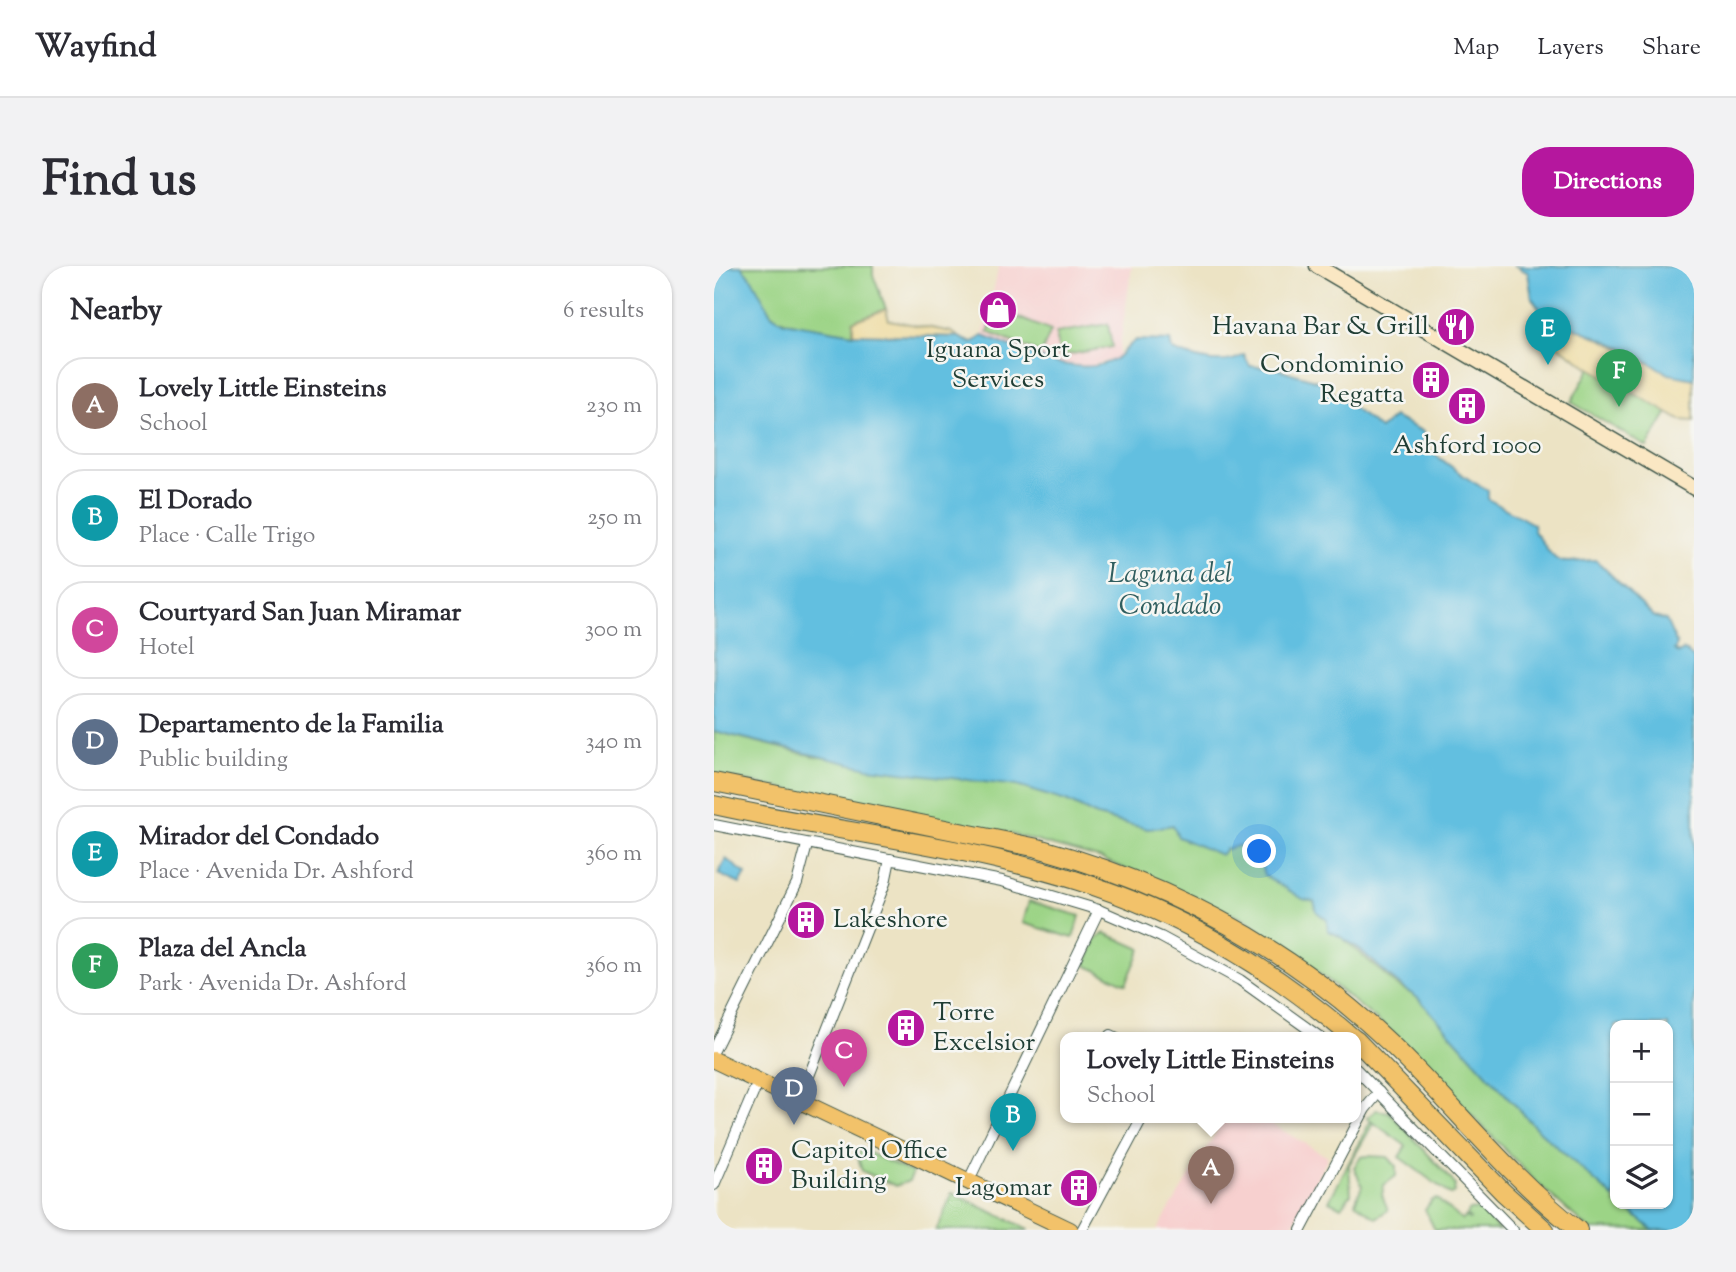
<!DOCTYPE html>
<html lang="en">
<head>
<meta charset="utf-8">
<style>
	body { margin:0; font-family:"Sorts Mill Goudy",serif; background:#f2f2f3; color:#2b2b33 }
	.controls { position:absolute; right:21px; bottom:21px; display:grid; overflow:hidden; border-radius:14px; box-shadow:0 2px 5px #0004 }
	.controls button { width:63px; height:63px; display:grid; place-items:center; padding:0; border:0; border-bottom:2px solid #e1e1e2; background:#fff; color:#2b2b33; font:35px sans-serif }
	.you { position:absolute; left:546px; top:586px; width:24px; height:24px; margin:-18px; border:5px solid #fff; border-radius:50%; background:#1a73e8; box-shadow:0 0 0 10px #1a73e833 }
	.badge { display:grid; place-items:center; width:46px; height:46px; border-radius:50%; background:#b5179e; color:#fff; font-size:23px; font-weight:700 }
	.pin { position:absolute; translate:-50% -58px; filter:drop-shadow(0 2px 4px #0008) }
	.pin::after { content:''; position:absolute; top:37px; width:24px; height:21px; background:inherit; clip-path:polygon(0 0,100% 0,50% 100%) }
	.popup { position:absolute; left:346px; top:766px; width:301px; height:91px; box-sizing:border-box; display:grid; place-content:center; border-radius:14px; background:#fff; filter:drop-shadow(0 2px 5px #0005); font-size:23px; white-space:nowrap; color:#7c7c81 }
	.popup b { font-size:26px; color:#2b2b33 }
	.popup::after { content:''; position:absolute; left:50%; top:100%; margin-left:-14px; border:14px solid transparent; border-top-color:#fff }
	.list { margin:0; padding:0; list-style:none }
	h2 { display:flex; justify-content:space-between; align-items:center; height:91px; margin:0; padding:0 28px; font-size:30px }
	h2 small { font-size:23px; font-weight:400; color:#7c7c81 }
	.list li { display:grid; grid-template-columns:46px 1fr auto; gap:21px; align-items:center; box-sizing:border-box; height:98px; margin:0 14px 14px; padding:0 14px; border:2px solid #e1e1e2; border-radius:28px }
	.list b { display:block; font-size:26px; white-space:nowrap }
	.list p { margin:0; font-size:23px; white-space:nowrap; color:#7c7c81 }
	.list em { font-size:23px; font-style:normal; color:#7c7c81 }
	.icon { flex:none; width:38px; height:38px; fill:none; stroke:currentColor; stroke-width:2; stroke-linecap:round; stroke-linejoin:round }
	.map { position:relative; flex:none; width:980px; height:964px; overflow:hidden; border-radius:28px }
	header { display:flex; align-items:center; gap:42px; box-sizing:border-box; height:98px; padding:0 35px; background:#fff; border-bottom:2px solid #e1e1e2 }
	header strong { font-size:33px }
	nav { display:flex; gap:38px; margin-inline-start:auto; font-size:24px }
	.intro { display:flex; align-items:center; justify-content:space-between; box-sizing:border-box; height:168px; padding:0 42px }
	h1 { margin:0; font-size:49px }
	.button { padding:18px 32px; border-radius:28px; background:#b5179e; color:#fff; font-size:24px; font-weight:700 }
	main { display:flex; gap:42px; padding:0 42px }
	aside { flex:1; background:#fff; border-radius:28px; box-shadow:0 2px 5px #0004 }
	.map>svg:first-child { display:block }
</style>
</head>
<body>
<header>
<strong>Wayfind</strong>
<nav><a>Map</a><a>Layers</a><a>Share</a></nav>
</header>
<div class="intro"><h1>Find us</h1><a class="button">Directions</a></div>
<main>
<aside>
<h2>Nearby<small>6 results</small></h2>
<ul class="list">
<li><span class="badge" style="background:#8d6e63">A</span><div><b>Lovely Little Einsteins</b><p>School</p></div><em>230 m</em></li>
<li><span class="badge" style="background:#0f9aa8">B</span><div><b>El Dorado</b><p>Place · Calle Trigo</p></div><em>250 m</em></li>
<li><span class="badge" style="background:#d1479c">C</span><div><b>Courtyard San Juan Miramar</b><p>Hotel</p></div><em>300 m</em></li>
<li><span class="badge" style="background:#5c6f8a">D</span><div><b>Departamento de la Familia</b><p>Public building</p></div><em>340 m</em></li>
<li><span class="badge" style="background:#0f9aa8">E</span><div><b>Mirador del Condado</b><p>Place · Avenida Dr. Ashford</p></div><em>360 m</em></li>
<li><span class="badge" style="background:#2e9e5b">F</span><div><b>Plaza del Ancla</b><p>Park · Avenida Dr. Ashford</p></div><em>360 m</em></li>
</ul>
</aside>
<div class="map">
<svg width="980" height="964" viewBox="0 0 980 964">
	<rect width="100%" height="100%" fill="#f6f6f2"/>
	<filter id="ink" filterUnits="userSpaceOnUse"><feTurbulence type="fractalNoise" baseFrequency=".0143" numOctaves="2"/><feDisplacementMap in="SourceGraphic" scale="14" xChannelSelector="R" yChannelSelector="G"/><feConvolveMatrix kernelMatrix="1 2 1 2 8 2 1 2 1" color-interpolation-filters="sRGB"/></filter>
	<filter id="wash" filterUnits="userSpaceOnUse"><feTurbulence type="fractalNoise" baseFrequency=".00686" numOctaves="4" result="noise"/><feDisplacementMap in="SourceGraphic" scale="28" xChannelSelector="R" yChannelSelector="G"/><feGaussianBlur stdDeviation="1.57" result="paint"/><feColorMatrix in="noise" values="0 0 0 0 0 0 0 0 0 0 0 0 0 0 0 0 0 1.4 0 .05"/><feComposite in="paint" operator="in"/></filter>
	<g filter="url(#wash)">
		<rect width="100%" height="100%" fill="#ece3c4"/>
		<!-- built -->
		<g fill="#f7d0cf">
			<path d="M285,0H418L404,92L375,100L347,97L320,92L269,70Z"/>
			<path d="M511,852H547L614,891L576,964H443Z"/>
		</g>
		<!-- green -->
		<g fill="#9cd486" stroke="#5e885d" stroke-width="2">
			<path d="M27,0H159V9L172,43L139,55V68C120,63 67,61 56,46C45,31 40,14 27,0Z"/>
			<path d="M284,43L337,65L327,88L274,66Z"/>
			<path d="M394,58L398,81L346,90L342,67Z"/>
			<path d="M876,102L954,146L933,181L857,136Z"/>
			<path d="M0,465L99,490L303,520L352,535L383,550L434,563L459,559L464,567L511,583L531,578L543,584L549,597L600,635L603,646L613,654L614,665L626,670L684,720L704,732L822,862L901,933V938H907L939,964L875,963L822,916L681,769L609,710L532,654L388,593L286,565L0,509Z"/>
			<path d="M315,635L366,650L359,672L309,657Z"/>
			<path d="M391,667L427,683L412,718L371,699L382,674Z"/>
			<path d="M662,844L675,846L736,912L741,919L740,927L737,929L685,891L692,880L653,852Z"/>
			<path d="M656,856L659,858L635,899L637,928L627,941L615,935Z"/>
			<path d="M147,883L199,907L195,915L182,920L148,905L144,891Z"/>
			<path d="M653,890L674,891L682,900V910L670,919L668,929L674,944L662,952L641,937L648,920L640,901L647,891Z"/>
			<path d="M238,927L316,964H222Z"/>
			<path d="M723,933L748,954L751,951L757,954L752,950L756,944L765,943L785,964H721L711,944L718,934Z"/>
		</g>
		<!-- sand -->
		<g fill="#eeda9e" stroke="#868c69" stroke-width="2">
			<path d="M172,43L175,54L238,66L245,71L139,68V55Z"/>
			<path d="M850,58C896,72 933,103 980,113V155L966,154L876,102L820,63Z"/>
		</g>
		<!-- water -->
		<g fill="#62bfe0" stroke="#407e8a" stroke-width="2">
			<path d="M0,0H27L38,13L57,48L70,56L139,68L245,71L258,77L269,70C306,83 362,115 401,93C409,88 414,79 422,74L456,75L458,84C478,92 510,102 530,89L536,100L564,103L604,115L666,163L680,151L710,166L707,180C731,193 749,213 774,224V233L819,258C819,268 824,269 829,277C845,304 852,295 882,294L940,351L952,354L963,379L960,384L964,387L970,384L980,392V964H939L907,938H954V759H901V933L822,862L704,732C672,713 649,678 614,665L613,654L603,646L600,635L589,633L550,609L543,584L531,578L512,583L507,589L464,571L459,559L434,563L383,550L352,535L303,520L154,502L0,465Z"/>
			<path d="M802,0H980V113L955,108L908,81L830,49L818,32L814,7Z"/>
			<path d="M12,593L32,608L26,618L4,608Z"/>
		</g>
	</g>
	<g filter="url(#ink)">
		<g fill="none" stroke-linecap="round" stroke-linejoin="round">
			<defs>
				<g id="street">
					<path d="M0,559L288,615L385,644L447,671L526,714L607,772"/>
					<path d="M397,769L403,772"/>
					<path d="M0,784L83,617L93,579"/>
					<path d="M642,803L799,964"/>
					<path d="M85,835L171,617L176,593"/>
					<path d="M254,916L385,644"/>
					<path d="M0,919L44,816"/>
					<path d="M368,964L428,852"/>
					<path d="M587,964L651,843L665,826"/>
				</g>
				<path id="secondary" d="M603,0L980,222"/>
				<path id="primary" d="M0,794L356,964"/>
				<g id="highway">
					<path d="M0,516L324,582C458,619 579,684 679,780C741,840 795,911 864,964"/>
					<path d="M0,539C121,566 246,578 364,615C465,646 559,703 639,772"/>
					<path d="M642,774L789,926L831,964"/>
				</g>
			</defs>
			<!-- street casing -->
			<use href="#street" stroke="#3e564a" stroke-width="12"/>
			<!-- secondary casing -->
			<use href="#secondary" stroke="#3e564a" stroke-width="17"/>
			<!-- primary casing -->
			<use href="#primary" stroke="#3e564a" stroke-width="18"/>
			<!-- highway casing -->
			<use href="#highway" stroke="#3e564a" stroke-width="20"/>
			<!-- street -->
			<use href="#street" stroke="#fff" stroke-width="10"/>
			<!-- secondary -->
			<use href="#secondary" stroke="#fae7c3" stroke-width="14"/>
			<!-- primary -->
			<use href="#primary" stroke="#f2c26a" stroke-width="16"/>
			<!-- highway -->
			<use href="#highway" stroke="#f2c26a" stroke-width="18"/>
		</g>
	</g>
	<!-- icons -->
	<defs>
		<symbol id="shop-disc" viewBox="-11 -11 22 22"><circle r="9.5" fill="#b5179e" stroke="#f6f6f2"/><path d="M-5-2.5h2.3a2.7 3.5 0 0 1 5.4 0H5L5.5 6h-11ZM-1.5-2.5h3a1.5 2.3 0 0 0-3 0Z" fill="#fff"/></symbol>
		<symbol id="restaurant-disc" viewBox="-11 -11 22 22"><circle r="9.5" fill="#b5179e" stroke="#f6f6f2"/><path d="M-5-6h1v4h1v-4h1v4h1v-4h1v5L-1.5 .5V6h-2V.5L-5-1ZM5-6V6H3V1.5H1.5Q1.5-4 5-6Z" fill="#fff"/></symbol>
		<symbol id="building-disc" viewBox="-11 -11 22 22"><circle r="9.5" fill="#b5179e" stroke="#f6f6f2"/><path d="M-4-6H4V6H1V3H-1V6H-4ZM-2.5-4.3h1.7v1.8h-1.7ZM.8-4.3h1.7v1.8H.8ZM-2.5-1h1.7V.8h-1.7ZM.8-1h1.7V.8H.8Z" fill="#fff"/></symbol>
	</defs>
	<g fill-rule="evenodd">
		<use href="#shop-disc" x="262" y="22" width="44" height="44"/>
		<use href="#restaurant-disc" x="720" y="39" width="44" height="44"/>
		<use href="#building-disc" x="695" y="92" width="44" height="44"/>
		<use href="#building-disc" x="731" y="118" width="44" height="44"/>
		<use href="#building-disc" x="70" y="632" width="44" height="44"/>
		<use href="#building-disc" x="170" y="740" width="44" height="44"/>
		<use href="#building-disc" x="28" y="878" width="44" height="44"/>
		<use href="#building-disc" x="343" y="900" width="44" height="44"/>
	</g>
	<g text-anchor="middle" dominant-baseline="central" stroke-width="5" stroke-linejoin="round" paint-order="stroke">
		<!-- poi labels -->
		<g font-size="26" fill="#1f3d34" stroke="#f6f6f2" text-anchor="end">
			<text x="715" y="61">Havana Bar &amp; Grill</text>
			<text x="284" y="84" text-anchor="middle">Iguana Sport<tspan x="284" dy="30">Services</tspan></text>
			<text x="690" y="99">Condominio<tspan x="690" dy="30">Regatta</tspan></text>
			<text x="753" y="180" text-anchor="middle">Ashford 1000</text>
			<text x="119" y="654" text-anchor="start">Lakeshore</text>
			<text x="219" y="747" text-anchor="start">Torre<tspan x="219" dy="30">Excelsior</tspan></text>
			<text x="77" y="885" text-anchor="start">Capitol Office<tspan x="77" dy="30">Building</tspan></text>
			<text x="338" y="922">Lagomar</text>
		</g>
		<!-- water labels -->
		<g font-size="28" font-style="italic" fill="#305e5f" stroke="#f6f6f2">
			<text x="456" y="309">Laguna del<tspan x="456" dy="32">Condado</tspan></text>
		</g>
	</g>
</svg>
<div class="controls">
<button>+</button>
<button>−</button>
<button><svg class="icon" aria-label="layers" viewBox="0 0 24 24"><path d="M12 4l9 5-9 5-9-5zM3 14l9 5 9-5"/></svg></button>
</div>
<div class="you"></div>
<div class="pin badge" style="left:497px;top:938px;background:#8d6e63">A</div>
<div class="popup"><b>Lovely Little Einsteins</b>School</div>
<div class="pin badge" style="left:299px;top:885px;background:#0f9aa8">B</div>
<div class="pin badge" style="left:130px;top:821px;background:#d1479c">C</div>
<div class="pin badge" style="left:80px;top:859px;background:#5c6f8a">D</div>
<div class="pin badge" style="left:834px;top:99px;background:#0f9aa8">E</div>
<div class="pin badge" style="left:905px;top:141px;background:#2e9e5b">F</div>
</div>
</main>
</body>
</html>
